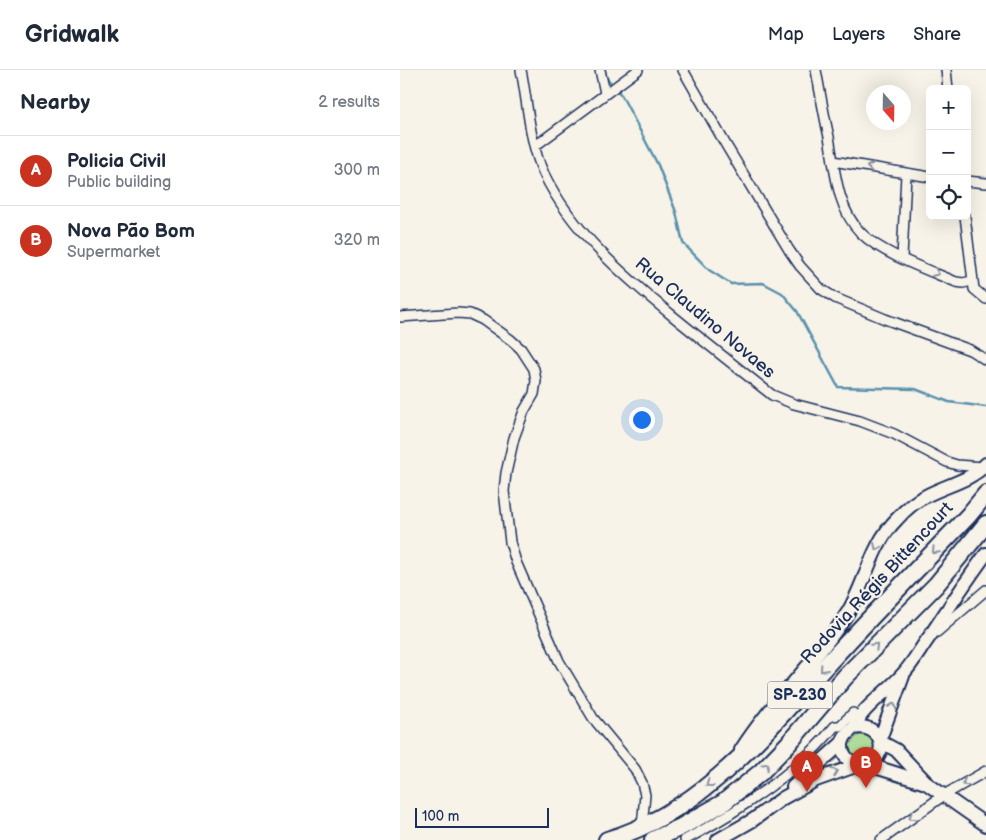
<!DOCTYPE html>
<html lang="en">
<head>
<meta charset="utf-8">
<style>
	body { margin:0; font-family:"Balsamiq Sans",sans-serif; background:#f2f2f3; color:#1f2937 }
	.controls { position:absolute; right:15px; top:15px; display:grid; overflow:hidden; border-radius:8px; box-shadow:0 5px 20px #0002 }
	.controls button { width:45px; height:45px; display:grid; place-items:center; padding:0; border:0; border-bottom:1px solid #e0e1e3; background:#fff; color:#1f2937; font:25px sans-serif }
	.compass { position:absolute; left:466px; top:15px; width:45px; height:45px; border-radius:50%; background:#fff; box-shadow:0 5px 20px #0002; rotate:160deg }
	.scale { position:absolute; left:15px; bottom:12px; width:134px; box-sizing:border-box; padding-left:5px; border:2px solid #1b2f5e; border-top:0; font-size:14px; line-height:18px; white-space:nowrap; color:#1b2f5e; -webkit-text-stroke:4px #f7f3e8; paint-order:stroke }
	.you { position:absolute; left:241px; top:349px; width:18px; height:18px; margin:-12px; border:4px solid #fff; border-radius:50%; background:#1a73e8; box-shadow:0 0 0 8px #1a73e833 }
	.badge { display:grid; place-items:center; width:32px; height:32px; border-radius:50%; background:#c8321e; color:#fff; font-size:16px; font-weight:700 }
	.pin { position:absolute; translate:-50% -41px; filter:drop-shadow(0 1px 2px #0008) }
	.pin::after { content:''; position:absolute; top:26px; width:18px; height:15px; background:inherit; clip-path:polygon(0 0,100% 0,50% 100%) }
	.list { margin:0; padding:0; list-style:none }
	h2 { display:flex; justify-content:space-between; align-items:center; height:65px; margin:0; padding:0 20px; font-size:21px }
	h2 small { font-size:16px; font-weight:400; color:#747a83 }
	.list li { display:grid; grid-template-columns:32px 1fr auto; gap:15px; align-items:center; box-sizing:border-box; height:70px; padding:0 20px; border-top:1px solid #e0e1e3 }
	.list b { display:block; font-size:19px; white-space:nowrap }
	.list p { margin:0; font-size:16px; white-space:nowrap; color:#747a83 }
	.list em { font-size:16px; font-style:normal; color:#747a83 }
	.icon { flex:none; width:28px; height:28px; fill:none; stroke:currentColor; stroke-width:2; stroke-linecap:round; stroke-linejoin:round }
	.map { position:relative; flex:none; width:586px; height:770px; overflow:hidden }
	header { display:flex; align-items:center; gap:30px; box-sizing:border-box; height:70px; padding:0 25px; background:#fff; border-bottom:1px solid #e0e1e3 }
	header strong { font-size:24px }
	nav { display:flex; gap:28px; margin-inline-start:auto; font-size:18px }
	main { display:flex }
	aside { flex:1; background:#fff }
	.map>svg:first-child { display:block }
</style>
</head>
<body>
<header>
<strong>Gridwalk</strong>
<nav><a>Map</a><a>Layers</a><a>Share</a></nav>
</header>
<main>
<aside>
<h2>Nearby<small>2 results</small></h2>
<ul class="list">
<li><span class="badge">A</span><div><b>Policia Civil</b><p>Public building</p></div><em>300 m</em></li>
<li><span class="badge">B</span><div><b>Nova Pão Bom</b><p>Supermarket</p></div><em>320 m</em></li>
</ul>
</aside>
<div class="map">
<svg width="586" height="770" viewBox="0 0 586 770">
	<rect width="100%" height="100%" fill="#f7f3e8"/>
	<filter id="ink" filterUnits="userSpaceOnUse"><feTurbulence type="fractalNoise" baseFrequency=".02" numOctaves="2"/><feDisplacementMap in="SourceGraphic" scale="10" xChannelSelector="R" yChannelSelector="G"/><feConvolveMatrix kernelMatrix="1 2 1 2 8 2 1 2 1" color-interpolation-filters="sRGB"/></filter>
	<g filter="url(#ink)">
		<!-- green -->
		<path fill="#afdc9b" stroke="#65867c" d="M463,664H473L475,681C467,687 457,688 447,685L448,676L457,666Z"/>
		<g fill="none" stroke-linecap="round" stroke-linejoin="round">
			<!-- stream -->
			<path stroke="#5990ad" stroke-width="2.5" d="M205,0L206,7L222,26L258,95L276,142L283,173L309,200L331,214L363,213L382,223L397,241L438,317L515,319L549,332L586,337"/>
			<defs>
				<g id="street">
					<path d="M121,0C128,34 129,72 144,104C172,162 225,207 274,247C306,273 339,299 372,325L394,334L460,351L494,364L547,392L557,395L583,397"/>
					<path d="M200,0L205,23"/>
					<path d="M283,0L326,75L389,180L400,196L421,219L435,228L485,249L570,280L586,290"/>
					<path d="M416,0C420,22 424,45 429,67C435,100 437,139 461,163C482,184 528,200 556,212L563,213L572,211"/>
					<path d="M546,0L548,19"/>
					<path d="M135,76L238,0"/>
					<path d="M433,91L530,107"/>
					<path d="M567,111L586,113"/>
					<path d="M565,146L574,219L586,229"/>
					<path d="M502,188L506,104"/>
					<path d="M0,247L58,243L70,244L83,250L111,270L121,279L134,299L136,311L134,324L124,341L114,368L106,403L104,421L110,472L116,492L159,591L193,648L235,699L242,713L245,725L242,756"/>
					<path d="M537,562L586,520"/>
					<path d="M285,770C339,741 396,704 435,656H440L453,643"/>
					<path d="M481,770L544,725L586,701"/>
				</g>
				<g id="secondary">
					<path d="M453,658C483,651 491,689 465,694C450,697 437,682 444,668C446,663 451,661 454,657C457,653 459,648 462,644C474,629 491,618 503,604C513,593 521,578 530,566C548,539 566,511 586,484"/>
					<path d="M480,669L503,606"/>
					<path d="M481,672L496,680L525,711"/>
					<path d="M341,680C372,631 417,592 448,542C466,512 471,475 497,449C505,440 515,431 526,426C544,416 572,410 586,394"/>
					<path d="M466,694L526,713L586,755"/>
					<path d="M393,717L442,673"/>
					<path d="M318,770L353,750L383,728L416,710L458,695"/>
				</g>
				<g id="highway">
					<path d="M207,770C303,742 367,660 432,589C477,540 523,493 568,446L586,424"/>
					<path d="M253,770L281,757L323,733L361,702L388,674L445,607L536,515L586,454"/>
				</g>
			</defs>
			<!-- street casing -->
			<use href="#street" stroke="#1b2f5e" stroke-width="12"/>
			<!-- secondary casing -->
			<use href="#secondary" stroke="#1b2f5e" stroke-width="16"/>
			<!-- highway casing -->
			<use href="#highway" stroke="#1b2f5e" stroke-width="20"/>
			<!-- street -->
			<use href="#street" stroke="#f7f3e8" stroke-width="9"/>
			<!-- secondary -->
			<use href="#secondary" stroke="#f7f3e8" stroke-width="12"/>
			<!-- highway -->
			<use href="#highway" stroke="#f7f3e8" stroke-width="16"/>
		</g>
		<!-- one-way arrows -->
		<defs><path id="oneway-chevron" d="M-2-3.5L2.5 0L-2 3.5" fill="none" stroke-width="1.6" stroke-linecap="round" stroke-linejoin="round" transform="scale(1.25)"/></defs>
		<g stroke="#8991a3">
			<use href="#oneway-chevron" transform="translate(470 97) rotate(-170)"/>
			<use href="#oneway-chevron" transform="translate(536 203) rotate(24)"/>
			<use href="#oneway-chevron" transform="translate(477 477) rotate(115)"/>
			<use href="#oneway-chevron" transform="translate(535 481) rotate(134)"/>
			<use href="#oneway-chevron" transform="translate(475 576) rotate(-45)"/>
			<use href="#oneway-chevron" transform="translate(423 599) rotate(131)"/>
			<use href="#oneway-chevron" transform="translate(493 636) rotate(-71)"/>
			<use href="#oneway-chevron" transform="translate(366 696) rotate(-46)"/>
			<use href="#oneway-chevron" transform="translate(435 702) rotate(-21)"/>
			<use href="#oneway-chevron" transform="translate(565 713) rotate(151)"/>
			<use href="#oneway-chevron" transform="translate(309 714) rotate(144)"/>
			<use href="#oneway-chevron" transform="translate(512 747) rotate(145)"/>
		</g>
	</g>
	<g text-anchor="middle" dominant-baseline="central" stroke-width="4.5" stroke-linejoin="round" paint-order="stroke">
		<!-- shield labels -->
		<rect fill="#f7f3e8" stroke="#5d6a87" stroke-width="1" x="367.5" y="611.5" width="65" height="27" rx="4"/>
		<g font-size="16" font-weight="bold" fill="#1b2f5e">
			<text x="400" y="625">SP-230</text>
		</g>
		<!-- street labels -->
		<g font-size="18" fill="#1b2f5e" stroke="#f7f3e8">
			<text transform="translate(305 248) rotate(40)">Rua Claudino Novaes</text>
			<text transform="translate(477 513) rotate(-47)">Rodovia Régis Bittencourt</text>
		</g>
	</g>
</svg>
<div class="controls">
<button>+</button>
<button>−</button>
<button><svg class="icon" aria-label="locate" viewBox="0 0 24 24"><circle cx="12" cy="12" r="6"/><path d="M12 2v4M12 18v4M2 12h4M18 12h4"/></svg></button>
</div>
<svg class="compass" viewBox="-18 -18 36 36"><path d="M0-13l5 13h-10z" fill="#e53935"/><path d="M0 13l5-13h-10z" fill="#747a83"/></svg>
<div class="scale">100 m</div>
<div class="you"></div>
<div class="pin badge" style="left:407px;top:722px">A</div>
<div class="pin badge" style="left:466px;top:718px">B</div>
</div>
</main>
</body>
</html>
